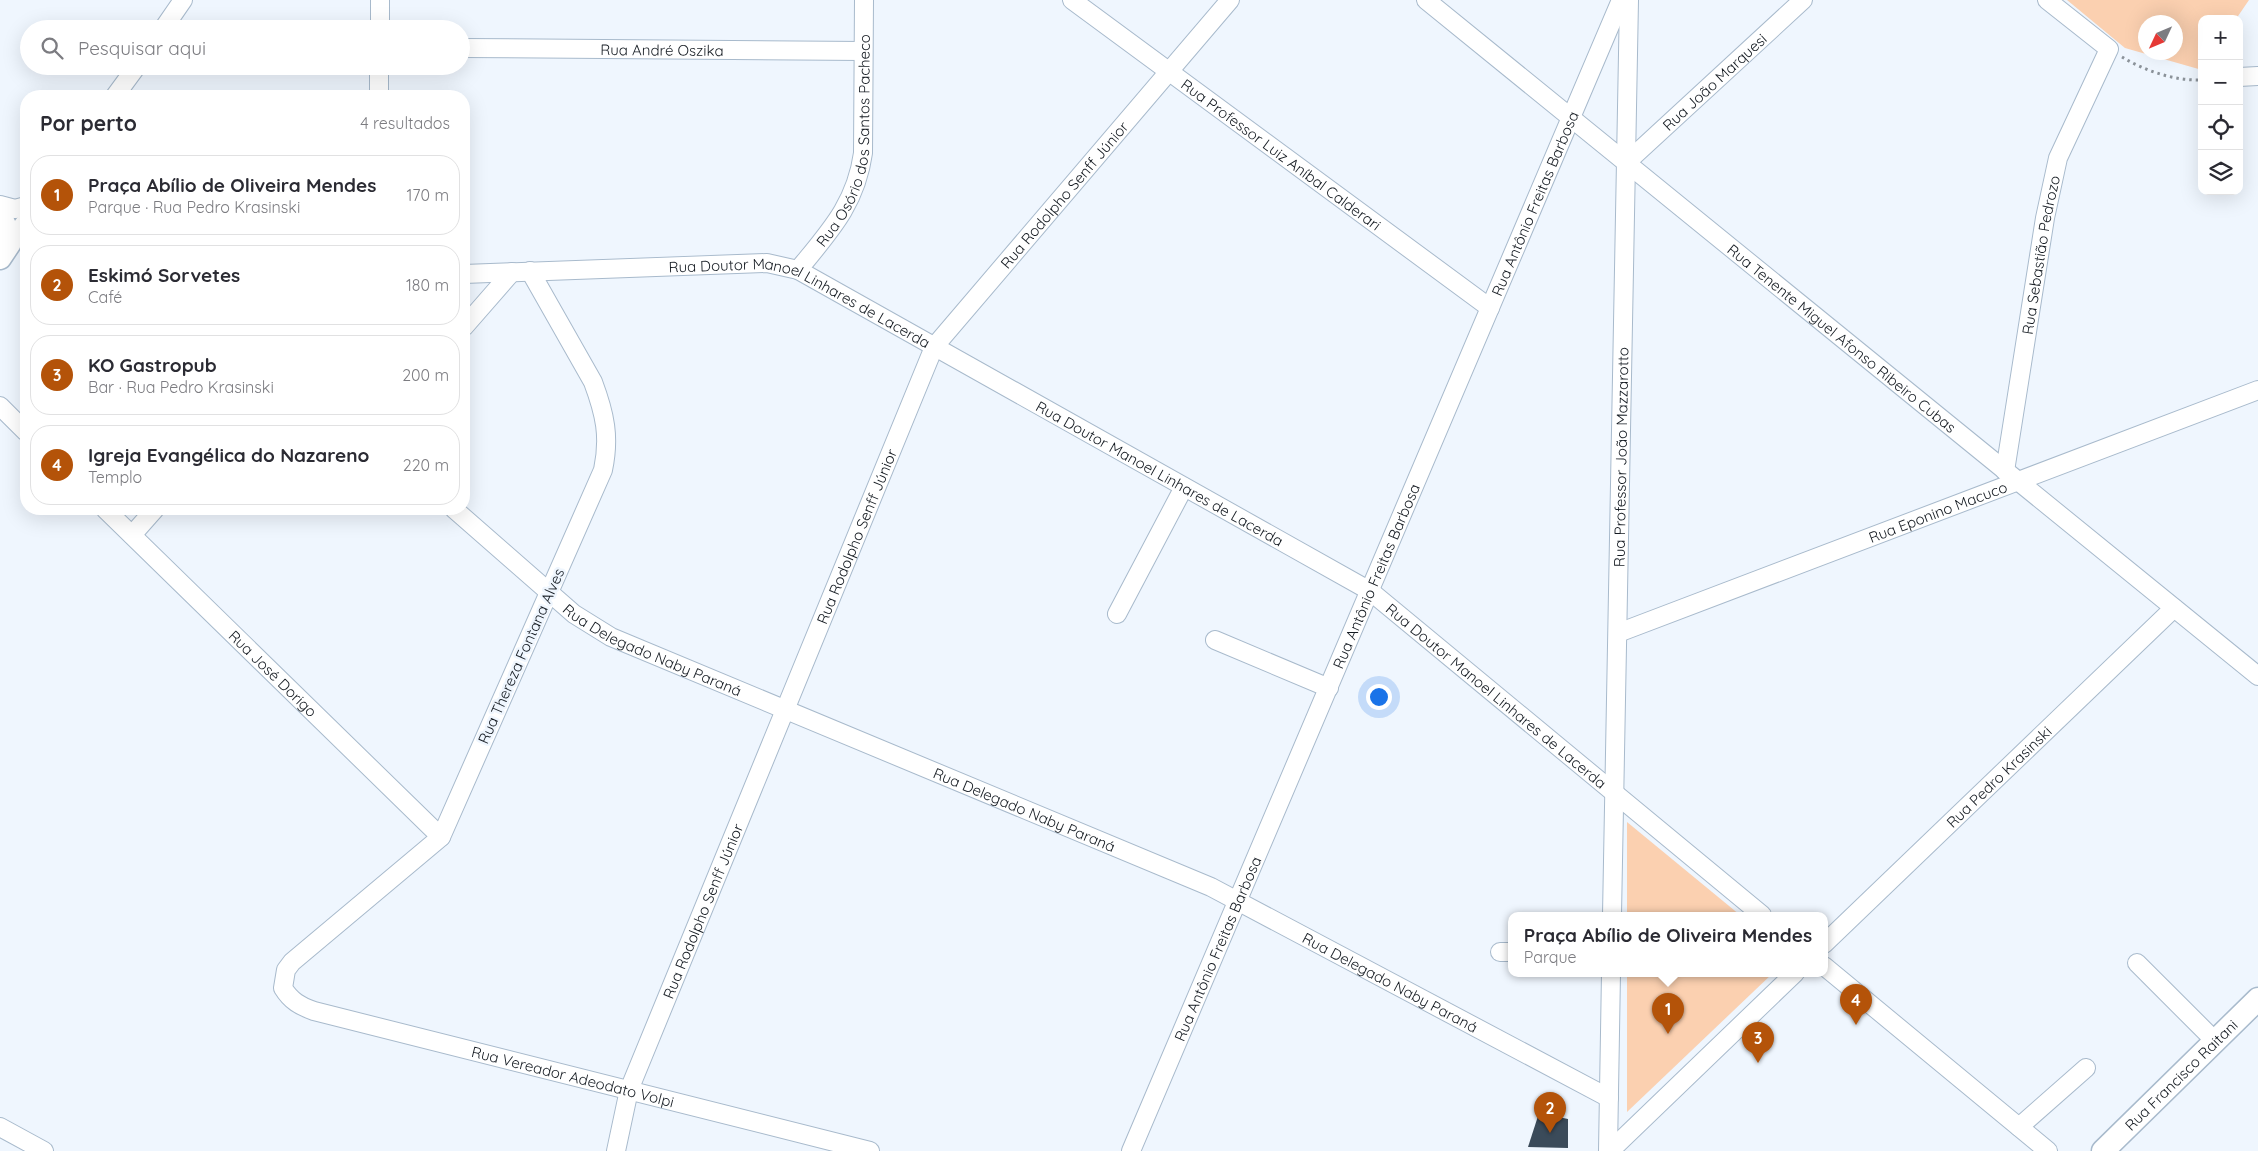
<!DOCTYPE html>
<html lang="pt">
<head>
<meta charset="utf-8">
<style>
	body { margin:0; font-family:Quicksand,sans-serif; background:#f7f7f7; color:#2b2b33 }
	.controls { position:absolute; right:15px; top:15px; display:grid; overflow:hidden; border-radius:10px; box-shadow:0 5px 20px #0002 }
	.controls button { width:45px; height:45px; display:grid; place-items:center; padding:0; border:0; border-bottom:1px solid #e1e1e2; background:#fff; color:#2b2b33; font:25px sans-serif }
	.compass { position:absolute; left:2138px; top:15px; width:45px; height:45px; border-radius:50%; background:#fff; box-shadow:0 5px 20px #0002; rotate:226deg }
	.you { position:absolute; left:1378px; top:696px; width:18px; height:18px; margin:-12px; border:4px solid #fff; border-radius:50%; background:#1a73e8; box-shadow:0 0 0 8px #1a73e833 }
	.badge { display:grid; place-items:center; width:32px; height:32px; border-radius:50%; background:#b45309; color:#fff; font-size:16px; font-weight:700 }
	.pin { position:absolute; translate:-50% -41px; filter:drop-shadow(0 1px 2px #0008) }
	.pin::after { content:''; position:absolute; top:26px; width:18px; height:15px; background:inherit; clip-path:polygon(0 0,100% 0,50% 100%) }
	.popup { position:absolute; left:1508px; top:912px; width:320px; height:65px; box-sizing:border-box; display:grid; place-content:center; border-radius:10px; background:#fff; filter:drop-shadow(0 1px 4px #0005); font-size:16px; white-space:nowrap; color:#7c7c81 }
	.popup b { font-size:19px; color:#2b2b33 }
	.popup::after { content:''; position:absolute; left:50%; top:100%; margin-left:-10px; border:10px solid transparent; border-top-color:#fff }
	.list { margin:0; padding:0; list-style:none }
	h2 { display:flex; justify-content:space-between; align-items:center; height:65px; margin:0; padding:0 20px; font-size:21px }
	h2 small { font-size:16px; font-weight:400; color:#7c7c81 }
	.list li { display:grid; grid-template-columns:32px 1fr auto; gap:15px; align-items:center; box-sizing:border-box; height:80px; margin:0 10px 10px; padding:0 10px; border:1px solid #e1e1e2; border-radius:20px }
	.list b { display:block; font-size:19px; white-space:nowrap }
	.list p { margin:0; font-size:16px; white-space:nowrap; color:#7c7c81 }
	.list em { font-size:16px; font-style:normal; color:#7c7c81 }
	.icon { flex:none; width:28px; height:28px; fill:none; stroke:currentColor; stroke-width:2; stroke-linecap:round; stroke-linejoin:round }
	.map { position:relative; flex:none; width:2258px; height:1151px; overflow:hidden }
	.search { position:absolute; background:#fff; box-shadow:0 5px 20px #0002; left:20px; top:20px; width:450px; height:55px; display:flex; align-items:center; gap:12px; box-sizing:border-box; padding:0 18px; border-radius:28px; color:#7c7c81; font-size:19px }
	.panel { position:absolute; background:#fff; box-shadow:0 5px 20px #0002; left:20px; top:90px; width:450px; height:425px; border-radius:20px }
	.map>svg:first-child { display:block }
</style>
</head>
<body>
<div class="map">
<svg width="2258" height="1151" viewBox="0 0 2258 1151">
	<rect width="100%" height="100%" fill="#eff6fe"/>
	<!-- green -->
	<g fill="#fbd0b0" fill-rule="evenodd">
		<path d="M2067,0H2249L2236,19H2202V70L2125,48ZM2146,22H2176V52H2146Z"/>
		<path d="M1627,822L1740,915H1627Z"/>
		<path d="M1627,973H1773L1627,1112Z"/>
	</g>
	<!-- building -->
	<path fill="#3b4b5a" d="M1539,1113L1568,1119V1148L1528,1147Z"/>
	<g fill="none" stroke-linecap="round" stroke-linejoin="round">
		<defs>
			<g id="minor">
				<path id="s1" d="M1072,0L1490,308"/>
				<path id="s2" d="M1426,0L2258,676"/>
				<path d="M163,29L183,0"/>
				<path d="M380,29V0"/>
				<path id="s3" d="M461,48L863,51"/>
				<path d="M2239,77L2258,76"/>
				<path d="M115,96L137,66"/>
				<path d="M379,96V66"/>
				<path id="s4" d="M1626,163L1803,0"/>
				<path d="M0,205L15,209L26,206"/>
				<path d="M10,243L26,221"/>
				<path id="s5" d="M798,270C829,232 856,204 863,153L864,0"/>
				<path id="s6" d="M530,271L593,382C605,414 610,437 603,470L441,837L292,962L286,970L283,988C291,1001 300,1006 314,1011L870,1151"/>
				<path id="s7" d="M464,274L767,263L798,270L1370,591L1762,915"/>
				<path d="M464,327L512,272"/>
				<path d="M0,406L26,432"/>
				<path id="s8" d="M2005,471L2045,218L2058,158L2109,49L2047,0"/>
				<path id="s9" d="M105,509L441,837"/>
				<path id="s10" d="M454,509L574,614L611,637L1211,887L1609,1098"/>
				<path d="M132,535L155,509"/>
				<path d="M1117,614L1184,487"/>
				<path id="s11" d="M1618,633L2258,390"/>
				<path d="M1215,640L1329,688"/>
				<path id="s12" d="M1612,915L1629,0"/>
				<path id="s13" d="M1824,944L2174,608"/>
				<path d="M1500,952H1512"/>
				<path d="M2137,963L2215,1041"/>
				<path d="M1824,966L2048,1151"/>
				<path d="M0,1127L44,1151"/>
				<path d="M2019,1127L2086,1068"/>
				<path id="s14" d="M616,1151L629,1090L934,347L1230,0"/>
				<path id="s15" d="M1131,1151L1621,0"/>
				<path d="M1608,1151L1611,973"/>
				<path d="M1610,1151L1795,973"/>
			</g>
			<g id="major">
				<path d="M0,215L8,232L10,243L0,258"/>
				<path id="s16" d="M2103,1151L2258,999"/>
			</g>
		</defs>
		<!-- minor casing -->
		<use href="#minor" stroke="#a8bacc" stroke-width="20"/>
		<!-- major casing -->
		<use href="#major" stroke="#a8bacc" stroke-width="25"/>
		<!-- path -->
		<path stroke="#8b9299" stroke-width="3" stroke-dasharray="2.5 4" stroke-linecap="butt" d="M2122,57C2145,71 2175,81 2202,80"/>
		<!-- minor -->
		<use href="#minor" stroke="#fff" stroke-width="18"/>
		<!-- major -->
		<use href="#major" stroke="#fff" stroke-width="22"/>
	</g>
	<g text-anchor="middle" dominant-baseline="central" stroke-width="5" stroke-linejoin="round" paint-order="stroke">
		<!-- street labels -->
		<g font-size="15" fill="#141a21" stroke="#eff6fe">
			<text stroke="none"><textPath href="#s3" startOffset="201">Rua André Oszika</textPath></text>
			<text stroke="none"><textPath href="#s4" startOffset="120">Rua João Marquesi</textPath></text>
			<text stroke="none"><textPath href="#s5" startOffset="144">Rua Osório dos Santos Pacheco</textPath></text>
			<text stroke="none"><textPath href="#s1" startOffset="260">Rua Professor Luiz Aníbal Calderari</textPath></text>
			<text stroke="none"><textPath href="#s14" startOffset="1066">Rua Rodolpho Senff Júnior</textPath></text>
			<text stroke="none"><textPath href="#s15" startOffset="1030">Rua Antônio Freitas Barbosa</textPath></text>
			<text stroke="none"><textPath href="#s8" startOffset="219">Rua Sebastião Pedrozo</textPath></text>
			<text stroke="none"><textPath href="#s7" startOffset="345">Rua Doutor Manoel Linhares de Lacerda</textPath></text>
			<text stroke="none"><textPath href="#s2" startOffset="536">Rua Tenente Miguel Afonso Ribeiro Cubas</textPath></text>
			<text stroke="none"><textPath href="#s12" startOffset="458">Rua Professor João Mazzarotto</textPath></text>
			<text stroke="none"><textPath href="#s7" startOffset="750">Rua Doutor Manoel Linhares de Lacerda</textPath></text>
			<text stroke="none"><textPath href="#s11" startOffset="342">Rua Eponino Macuco</textPath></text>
			<text stroke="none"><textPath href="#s14" startOffset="661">Rua Rodolpho Senff Júnior</textPath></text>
			<text stroke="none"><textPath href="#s15" startOffset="625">Rua Antônio Freitas Barbosa</textPath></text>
			<text stroke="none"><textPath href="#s10" startOffset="246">Rua Delegado Naby Paraná</textPath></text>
			<text transform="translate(521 656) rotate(-66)">Rua Thereza Fontana Alves</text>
			<text stroke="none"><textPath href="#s9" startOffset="235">Rua José Dorigo</textPath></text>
			<text stroke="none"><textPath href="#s7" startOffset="1155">Rua Doutor Manoel Linhares de Lacerda</textPath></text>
			<text stroke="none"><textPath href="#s13" startOffset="242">Rua Pedro Krasinski</textPath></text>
			<text stroke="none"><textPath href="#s10" startOffset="651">Rua Delegado Naby Paraná</textPath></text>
			<text stroke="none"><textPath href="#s14" startOffset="256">Rua Rodolpho Senff Júnior</textPath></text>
			<text stroke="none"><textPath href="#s15" startOffset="220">Rua Antônio Freitas Barbosa</textPath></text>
			<text stroke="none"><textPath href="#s10" startOffset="1056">Rua Delegado Naby Paraná</textPath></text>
			<text stroke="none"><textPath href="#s16" startOffset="109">Rua Francisco Raitani</textPath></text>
			<text stroke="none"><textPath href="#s6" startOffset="1148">Rua Vereador Adeodato Volpi</textPath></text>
		</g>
	</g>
</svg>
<div class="controls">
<button>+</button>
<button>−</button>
<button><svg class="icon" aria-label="locate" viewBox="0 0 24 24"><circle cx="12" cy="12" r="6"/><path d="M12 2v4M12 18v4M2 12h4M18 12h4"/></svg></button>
<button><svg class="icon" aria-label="layers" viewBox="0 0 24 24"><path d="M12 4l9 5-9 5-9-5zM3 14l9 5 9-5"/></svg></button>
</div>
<svg class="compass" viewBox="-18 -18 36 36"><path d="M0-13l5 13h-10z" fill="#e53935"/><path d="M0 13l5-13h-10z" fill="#7c7c81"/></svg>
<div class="you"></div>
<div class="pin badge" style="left:1668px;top:1034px">1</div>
<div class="popup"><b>Praça Abílio de Oliveira Mendes</b>Parque</div>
<div class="pin badge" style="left:1550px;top:1133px">2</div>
<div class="pin badge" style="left:1758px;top:1063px">3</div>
<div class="pin badge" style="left:1856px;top:1025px">4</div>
<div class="search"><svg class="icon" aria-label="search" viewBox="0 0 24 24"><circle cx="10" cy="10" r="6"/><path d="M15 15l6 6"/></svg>Pesquisar aqui</div>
<section class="panel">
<h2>Por perto<small>4 resultados</small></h2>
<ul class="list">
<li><span class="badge">1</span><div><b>Praça Abílio de Oliveira Mendes</b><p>Parque · Rua Pedro Krasinski</p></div><em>170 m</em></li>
<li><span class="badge">2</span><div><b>Eskimó Sorvetes</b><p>Café</p></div><em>180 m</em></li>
<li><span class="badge">3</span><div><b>KO Gastropub</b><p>Bar · Rua Pedro Krasinski</p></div><em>200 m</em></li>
<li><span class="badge">4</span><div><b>Igreja Evangélica do Nazareno</b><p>Templo</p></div><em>220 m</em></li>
</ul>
</section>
</div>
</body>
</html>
